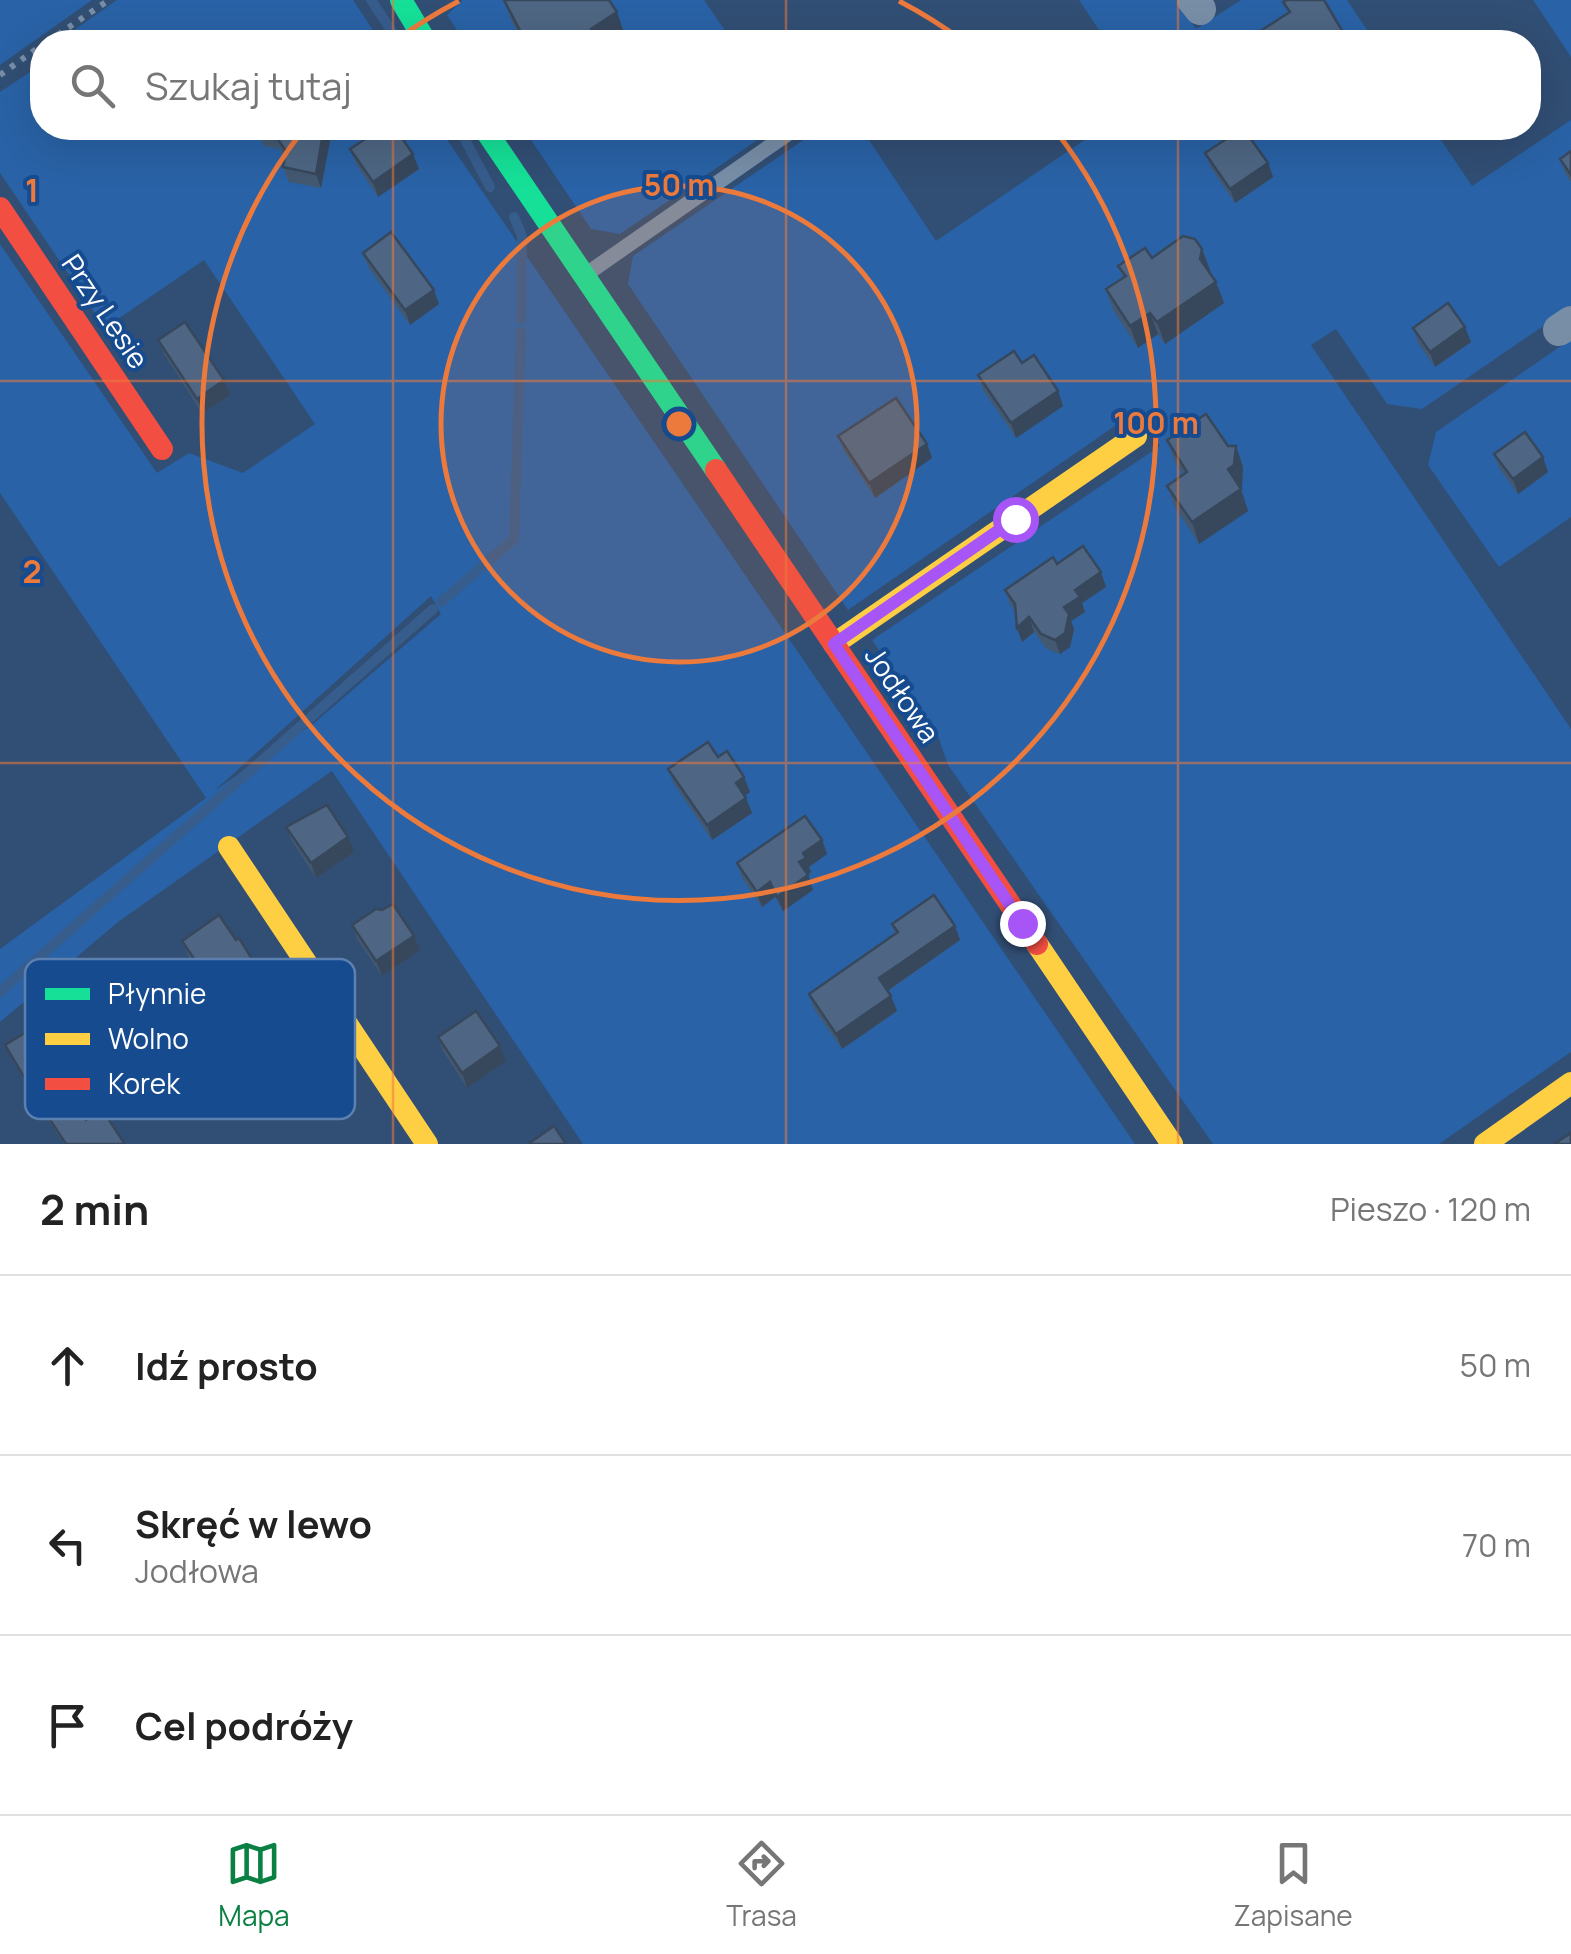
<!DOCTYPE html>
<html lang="pl">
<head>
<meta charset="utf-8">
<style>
	body { margin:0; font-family:Manrope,sans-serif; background:#f6f6f6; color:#222 }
	.stop { position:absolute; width:30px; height:30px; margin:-22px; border:8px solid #a855f7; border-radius:50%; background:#fff }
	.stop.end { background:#a855f7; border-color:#fff; box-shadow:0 2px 10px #0008 }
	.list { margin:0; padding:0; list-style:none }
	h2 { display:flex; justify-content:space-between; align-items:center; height:130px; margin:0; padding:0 40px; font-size:42px }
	h2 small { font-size:32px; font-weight:400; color:#767676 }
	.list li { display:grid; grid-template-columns:65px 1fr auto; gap:30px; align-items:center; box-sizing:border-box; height:180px; padding:0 40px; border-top:2px solid #e0e0e0 }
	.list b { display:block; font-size:38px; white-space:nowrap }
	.list p { margin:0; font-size:32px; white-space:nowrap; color:#767676 }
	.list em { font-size:32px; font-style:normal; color:#767676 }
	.icon { flex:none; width:55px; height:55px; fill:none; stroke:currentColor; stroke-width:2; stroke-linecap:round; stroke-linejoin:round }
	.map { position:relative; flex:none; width:1571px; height:1144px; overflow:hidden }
	.search { position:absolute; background:#fff; box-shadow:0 10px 40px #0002; left:30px; right:30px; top:30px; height:110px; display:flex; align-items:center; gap:25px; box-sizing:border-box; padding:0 35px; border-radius:40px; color:#767676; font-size:38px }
	.sheet { height:670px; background:#fff }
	nav { display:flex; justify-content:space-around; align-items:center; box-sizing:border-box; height:140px; border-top:2px solid #e0e0e0; background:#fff; font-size:28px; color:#767676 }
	nav a { display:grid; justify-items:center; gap:5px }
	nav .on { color:#0b8043 }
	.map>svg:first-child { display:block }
</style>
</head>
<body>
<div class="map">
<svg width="1571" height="1144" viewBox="0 0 1571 1144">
	<rect width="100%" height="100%" fill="#314e74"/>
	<!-- green -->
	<g fill="#2962a6" fill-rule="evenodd">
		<path d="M0,0H92L0,65Z"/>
		<path d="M117,0H353L381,42H57Z"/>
		<path d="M463,0H704L733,42H465L447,15Z"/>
		<path d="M1079,0H1176L1196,29L1241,0H1347L1375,42H1107Z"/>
		<path d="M1533,0H1571V57Z"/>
		<path d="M42,64V128H439L1135,1144H583L332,771L118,922L0,1022V949L206,798L0,493V244L157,473L189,453L243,473L315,424L204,260L105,328L0,173V92ZM431,596L441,614L313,724L214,791Z"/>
		<path d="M1571,120V307L1422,409L1387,404L1336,329L1311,345L1571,729V1052L1439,1144H1213L948,765L937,733L872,640L1160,446L1138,410L848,610L628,284L633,256L821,128H861L936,241L1102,128H1433L1472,186Z"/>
		<path d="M523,128H775L620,234L591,229Z"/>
		<path d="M1571,339V517L1499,567L1428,465L1436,432Z"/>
	</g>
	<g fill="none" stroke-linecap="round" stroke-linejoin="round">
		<!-- stream -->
		<g stroke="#375d8d" stroke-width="10">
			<path d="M371,0L399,42"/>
			<path d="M461,132L490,187"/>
			<path d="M514,217L522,236L521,319"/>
			<path d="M441,602L514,539L521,332"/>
			<path d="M0,992L433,609"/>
		</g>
		<!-- path -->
		<g stroke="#788ea7" stroke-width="6" stroke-dasharray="5 8" stroke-linecap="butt">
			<path d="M47,42L109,0"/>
			<path d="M0,75L42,45"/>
		</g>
		<!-- lane -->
		<path stroke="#788ea7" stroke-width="15" d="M588,273L796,128"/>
		<!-- street -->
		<g stroke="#788ea7" stroke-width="32">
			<path d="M1193,0L1200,9"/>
			<path d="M1559,330L1571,322"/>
		</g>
		<!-- fast -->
		<g stroke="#16e098" stroke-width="22">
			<path d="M401,0L426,42"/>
			<path d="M484,128L716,470"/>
		</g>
		<!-- slow -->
		<g stroke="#ffcf43" stroke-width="22">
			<path d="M834,644L1136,436"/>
			<path d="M229,847L427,1144"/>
			<path d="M1037,944L1172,1144"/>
			<path d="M1485,1144L1571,1083"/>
		</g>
		<!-- jam -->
		<g stroke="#f24e42" stroke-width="22">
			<path d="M0,208L162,449"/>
			<path d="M716,470L1037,944"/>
		</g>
	</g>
	<!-- wall -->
	<g fill="#435871">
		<path d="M504,0L624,33L611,42H523L511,20Z"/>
		<path d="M325,128L330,141L321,188L289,182L283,167L285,157L280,149L264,146L258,132Z"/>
		<path d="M932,128H963L942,142Z"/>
		<path d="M350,149L419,169L378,197L356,164Z"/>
		<path d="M1571,151V182L1565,173L1560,159Z"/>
		<path d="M1205,153L1268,163L1273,177L1235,203L1211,168Z"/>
		<path d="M363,253L439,304L410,325L368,267Z"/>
		<path d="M1152,258L1210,270L1224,303L1165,344L1158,334L1138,348L1113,310L1106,289L1123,278L1118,266Z"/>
		<path d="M1413,328L1471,342L1435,367L1418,343Z"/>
		<path d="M158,340L224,380L230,395L202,413L164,354Z"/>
		<path d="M1022,363L1058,391L1063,406L1016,438L983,390L978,375Z"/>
		<path d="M838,436L927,444L932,458L875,498L844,451Z"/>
		<path d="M1167,440L1236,446L1243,467L1242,487L1240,488L1248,511L1199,544L1175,507L1167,486L1183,475L1175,462Z"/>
		<path d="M1494,454L1548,472L1518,494L1499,468Z"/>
		<path d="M1057,564L1101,572L1106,587L1082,603L1085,612L1071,621L1074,629L1070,647L1060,654L1047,649L1034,632L1022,642L1015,612L1010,604L1005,590Z"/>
		<path d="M718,757L744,777L750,792L744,796L752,813L712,840L674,784L668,769Z"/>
		<path d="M286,827L354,852L316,878L292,841Z"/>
		<path d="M822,840L827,854L809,867L811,872L808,875L813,890L783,911L775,897L762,907L742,878L737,863Z"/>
		<path d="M219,915L301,1039L306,1053L269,1077L246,1043L241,1029L254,1020L226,979L210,989L188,956L182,941Z"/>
		<path d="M892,924L955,926L960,940L888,991L897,1011L842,1049L814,1009L809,994L895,934Z"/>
		<path d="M352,925L414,936L420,950L382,976L357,939Z"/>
		<path d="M438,1037L506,1061L467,1088L443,1051Z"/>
		<path d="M5,1045L66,1056L68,1063L54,1073L86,1120L124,1144H64L46,1117L8,1052Z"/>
	</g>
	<!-- shaded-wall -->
	<g fill="#37475c">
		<path d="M617,12L624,33L611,42H596L591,29Z"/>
		<path d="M325,128L330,141L321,188L316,174Z"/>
		<path d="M937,128H963L942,142Z"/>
		<path d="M413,154L419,169L378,197L373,182Z"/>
		<path d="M1268,163L1273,177L1235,203L1230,189Z"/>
		<path d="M1202,249L1210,270L1208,280L1200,259Z"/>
		<path d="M1216,282L1224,303L1165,344L1157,322Z"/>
		<path d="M434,290L439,304L410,325L405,310Z"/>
		<path d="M1150,313L1158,334L1138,348L1130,326Z"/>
		<path d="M1465,327L1471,342L1435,367L1430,352Z"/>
		<path d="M224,380L230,395L202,413L197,399Z"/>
		<path d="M1058,391L1063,406L1016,438L1011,423Z"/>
		<path d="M927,444L932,458L875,498L869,483Z"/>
		<path d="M1236,446L1243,467L1242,487L1236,491L1228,469Z"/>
		<path d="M1543,457L1548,472L1518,494L1513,479Z"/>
		<path d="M1241,489L1248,511L1199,544L1192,522Z"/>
		<path d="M1101,572L1106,587L1082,603L1085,612L1071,621L1074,629L1070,647L1060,654L1055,640L1064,607L1075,590Z"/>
		<path d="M1029,617L1034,632L1022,642L1017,628Z"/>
		<path d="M744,777L750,792L741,798L736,783Z"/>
		<path d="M746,798L752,813L712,840L707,825Z"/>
		<path d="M348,837L354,852L316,878L311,863Z"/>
		<path d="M822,840L827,854L809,867L811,872L805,877L799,862L803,853Z"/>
		<path d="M808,875L813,890L783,911L777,897Z"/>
		<path d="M770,882L775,897L762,907L757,892Z"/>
		<path d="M955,926L960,940L884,993L879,978Z"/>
		<path d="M414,936L420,950L382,976L376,961Z"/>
		<path d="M221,964L226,979L210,989L205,975Z"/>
		<path d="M891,996L897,1011L842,1049L836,1034Z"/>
		<path d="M301,1039L306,1053L269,1077L264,1062Z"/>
		<path d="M500,1046L506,1061L467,1088L462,1073Z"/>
		<path d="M66,1056L68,1063L53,1074L50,1066Z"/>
	</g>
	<!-- building -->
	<g fill="#4e6683" stroke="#37475c" stroke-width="2.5">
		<path d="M504,0H609L617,12L591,29L598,42H546L543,38L535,42H526Z"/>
		<path d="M1287,0H1324L1347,39L1341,42H1271L1262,30L1290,12L1283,2Z"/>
		<path d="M259,128H324L316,174L283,167L286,151L275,135L258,132Z"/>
		<path d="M382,128H395L413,154L373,182L350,149Z"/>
		<path d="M1243,128L1268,163L1230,189L1205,153Z"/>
		<path d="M1571,151V175L1560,159Z"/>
		<path d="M391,232L434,290L405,310L363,253Z"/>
		<path d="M1183,236L1195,239L1202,249L1200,259L1216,282L1157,322L1150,313L1130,326L1106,289L1126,276L1118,266L1145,248L1152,258Z"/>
		<path d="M1448,303L1465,327L1430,352L1413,328Z"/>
		<path d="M185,322L224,380L197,399L158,340Z"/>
		<path d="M1014,351L1022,363L1034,355L1058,391L1011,423L978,375Z"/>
		<path d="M896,398L927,444L869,483L838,436Z"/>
		<path d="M1206,414L1228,446H1236L1234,465L1228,469L1241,489L1192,522L1167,486L1187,472L1167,440Z"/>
		<path d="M1525,432L1543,457L1513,479L1494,454Z"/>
		<path d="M1083,546L1101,572L1075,590L1080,597L1064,607L1069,614L1065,633L1055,640L1041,634L1029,617L1017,628L1015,604L1005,590L1053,557L1057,564Z"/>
		<path d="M708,742L718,757L727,751L744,777L736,783L746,798L707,825L668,769Z"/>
		<path d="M327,805L348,837L311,863L286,827Z"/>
		<path d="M805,816L822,840L803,853L806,858L799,862L808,875L777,897L770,882L757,892L737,863Z"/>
		<path d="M934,895L955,926L879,978L891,996L836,1034L809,994L898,932L892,924Z"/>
		<path d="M393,904L414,936L376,961L352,925L376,909L382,910Z"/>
		<path d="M219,915L236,940L239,938L301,1039L264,1062L241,1029L257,1018L221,964L205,975L182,941Z"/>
		<path d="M476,1011L500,1046L462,1073L438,1037Z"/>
		<path d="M43,1022L66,1056L50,1066L86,1120L102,1109L124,1143L123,1144H66L43,1109L5,1045Z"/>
		<path d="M554,1126L566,1144H528Z"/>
		<path d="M1571,1133V1144H1554Z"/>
	</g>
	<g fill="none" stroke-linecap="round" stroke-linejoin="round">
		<!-- route -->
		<path stroke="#a855f7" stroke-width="12" d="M1015,519L834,644L1022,923"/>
	</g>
	<!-- grid -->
	<path fill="none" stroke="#ed7a3d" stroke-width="2.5" stroke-opacity="0.55" d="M393,0V42M786,0V42M1178,0V42M393,128V1144M786,128V1144M1178,128V1144M0,381H1571M0,763H1571"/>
	<!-- distance rings -->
	<circle cx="679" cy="424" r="238" fill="#ed7a3d" fill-opacity=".12"/>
	<g fill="none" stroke="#ed7a3d" stroke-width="5">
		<circle cx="679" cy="424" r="238"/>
		<path d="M395 41A477 477 0 0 1 459 1M899 1A477 477 0 0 1 963 41M1055 130A477 477 0 1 1 303 130"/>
	</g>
	<g text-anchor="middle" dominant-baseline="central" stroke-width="8" stroke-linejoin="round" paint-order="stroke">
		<!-- street labels -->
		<g font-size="28" fill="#fff" stroke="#164b8f">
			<text transform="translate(106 311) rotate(56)">Przy Lesie</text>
			<text transform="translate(903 694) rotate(56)">Jodłowa</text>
		</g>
	</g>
	<!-- legend -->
	<rect x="25" y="959" width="330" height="160" rx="15" fill="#164b8f" stroke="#5c81b1" stroke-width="2.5"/>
	<rect x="45" y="988" width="45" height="12" fill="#16e098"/>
	<rect x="45" y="1033" width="45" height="12" fill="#ffcf43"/>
	<rect x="45" y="1078" width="45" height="12" fill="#f24e42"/>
	<g font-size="28" fill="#fff">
		<text x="108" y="1004">Płynnie</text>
		<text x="108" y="1049">Wolno</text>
		<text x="108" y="1094">Korek</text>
	</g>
	<g font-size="32" text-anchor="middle" font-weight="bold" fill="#ed7a3d" stroke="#164b8f" stroke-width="8" stroke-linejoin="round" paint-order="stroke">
		<text x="32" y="202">1</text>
		<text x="32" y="583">2</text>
	</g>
	<circle cx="679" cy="424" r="15" fill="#ed7a3d" stroke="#164b8f" stroke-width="5"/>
	<g font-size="30" text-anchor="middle" font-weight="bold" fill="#ed7a3d" stroke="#164b8f" stroke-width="8" stroke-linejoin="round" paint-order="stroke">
		<text x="679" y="196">50 m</text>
		<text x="1156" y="434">100 m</text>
	</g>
</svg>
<div class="stop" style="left:1015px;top:519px"></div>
<div class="stop end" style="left:1022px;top:923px"></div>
<div class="search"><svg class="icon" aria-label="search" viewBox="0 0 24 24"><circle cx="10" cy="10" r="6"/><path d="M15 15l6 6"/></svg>Szukaj tutaj</div>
</div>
<section class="sheet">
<h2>2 min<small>Pieszo · 120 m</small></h2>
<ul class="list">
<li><svg class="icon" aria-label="ahead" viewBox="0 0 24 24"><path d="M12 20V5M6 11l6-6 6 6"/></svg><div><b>Idź prosto</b></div><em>50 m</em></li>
<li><svg class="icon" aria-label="left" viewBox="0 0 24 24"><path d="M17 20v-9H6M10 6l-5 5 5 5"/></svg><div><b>Skręć w lewo</b><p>Jodłowa</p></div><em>70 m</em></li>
<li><svg class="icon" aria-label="arrive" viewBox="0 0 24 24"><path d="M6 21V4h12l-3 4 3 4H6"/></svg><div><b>Cel podróży</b></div></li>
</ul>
</section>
<nav>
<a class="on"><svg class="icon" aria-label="map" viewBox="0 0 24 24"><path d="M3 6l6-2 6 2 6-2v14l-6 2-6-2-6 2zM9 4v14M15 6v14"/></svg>Mapa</a>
<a><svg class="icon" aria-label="directions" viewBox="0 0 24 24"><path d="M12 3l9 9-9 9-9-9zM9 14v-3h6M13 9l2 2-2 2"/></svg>Trasa</a>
<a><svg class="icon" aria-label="saved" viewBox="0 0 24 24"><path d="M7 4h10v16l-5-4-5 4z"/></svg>Zapisane</a>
</nav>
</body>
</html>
